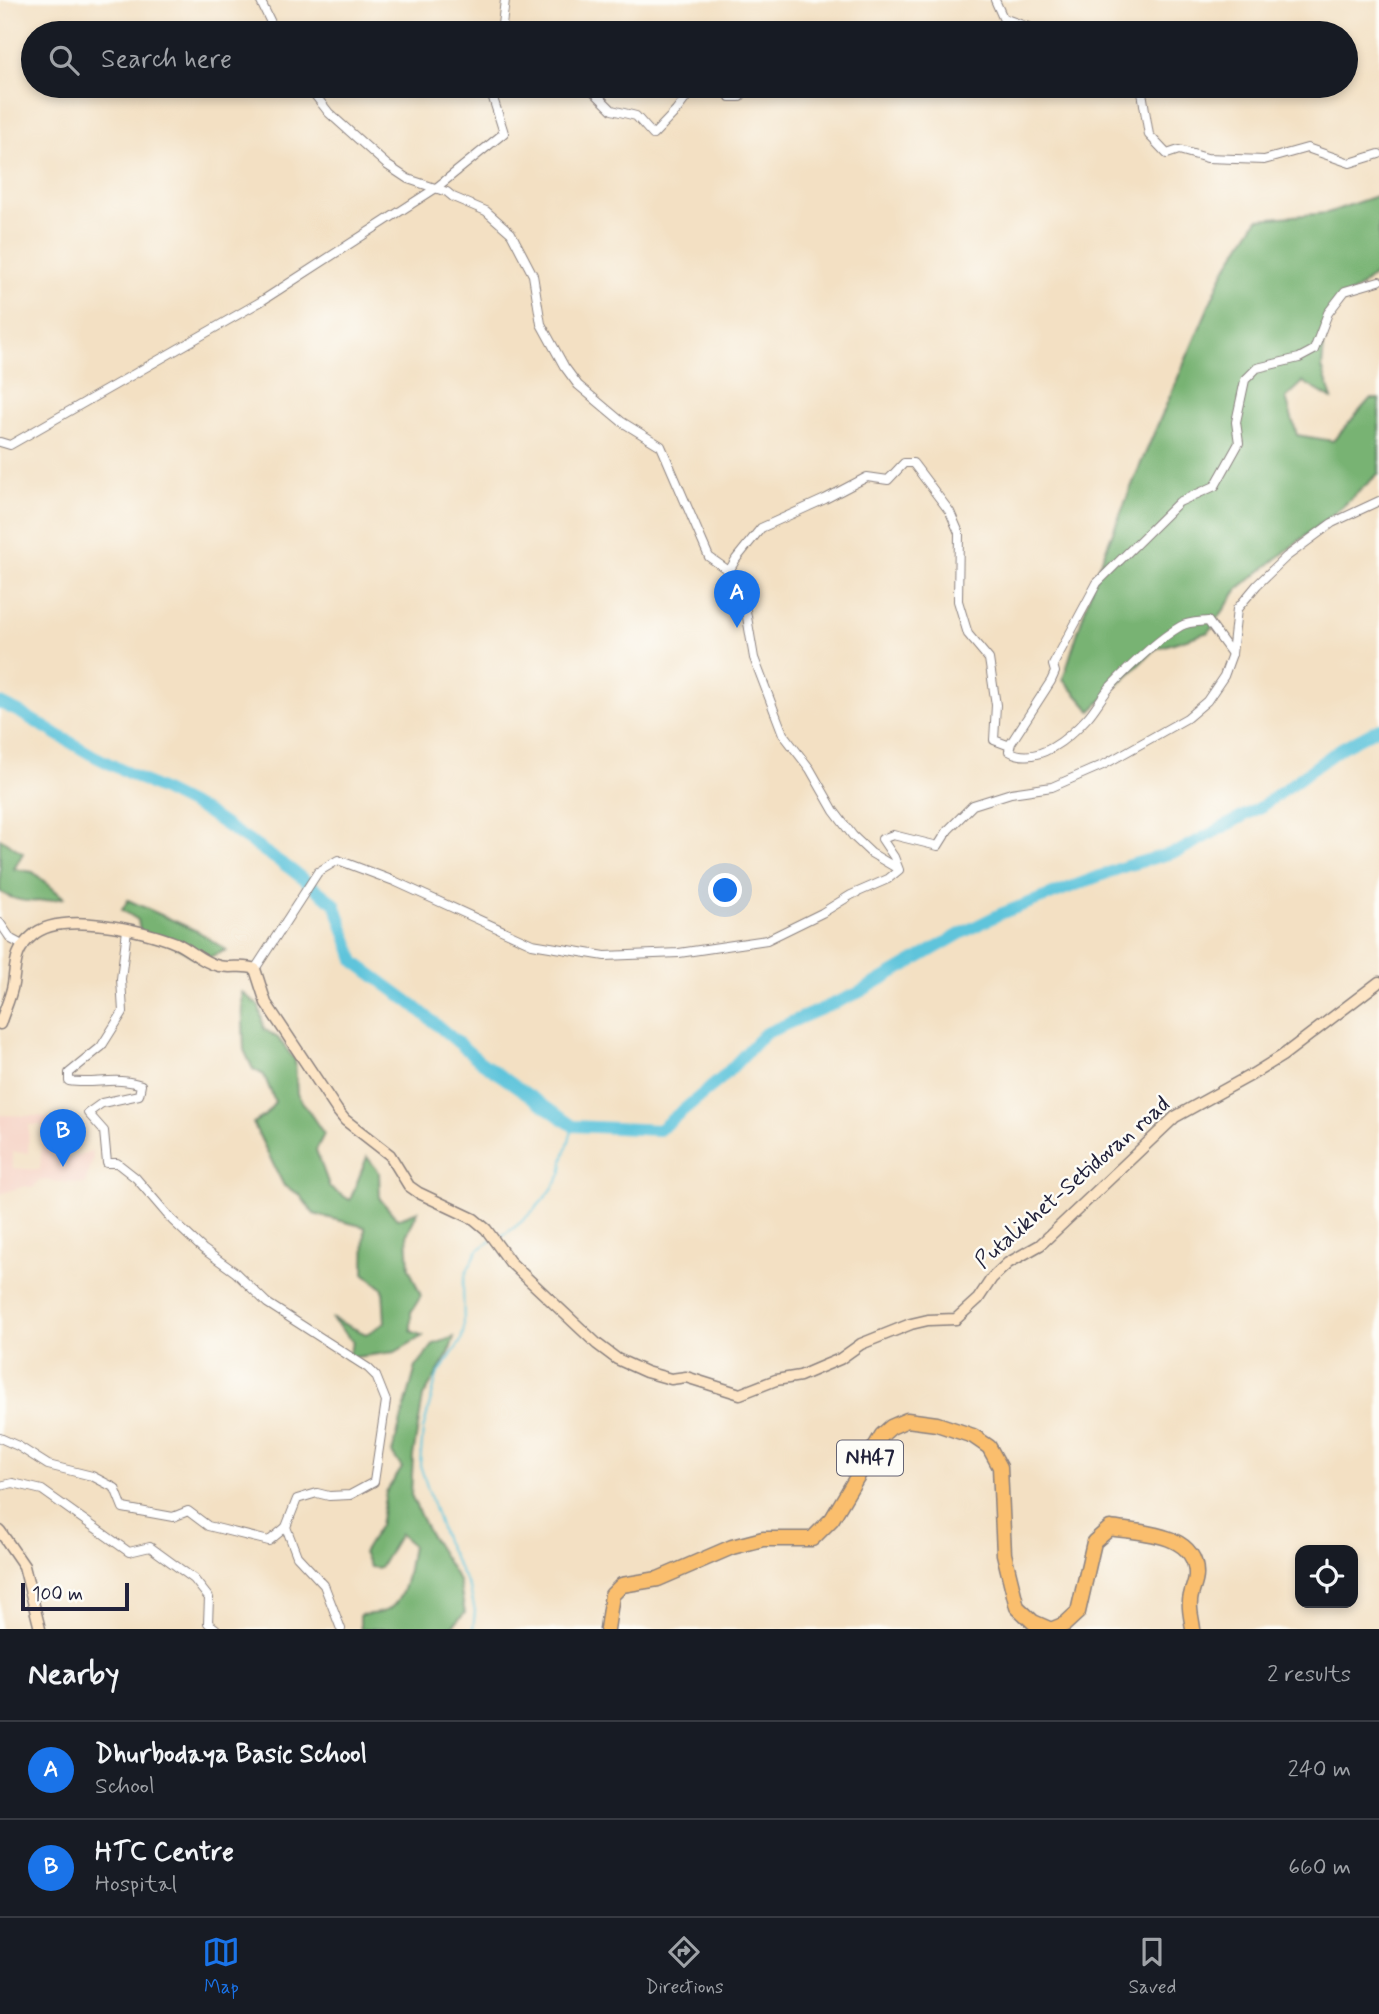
<!DOCTYPE html>
<html lang="en">
<head>
<meta charset="utf-8">
<style>
	body { margin:0; font-family:Mynerve,sans-serif; background:#242831; color:#f1f3f6 }
	.controls { position:absolute; right:21px; bottom:21px; display:grid; overflow:hidden; border-radius:14px; box-shadow:0 4px 10px #0003 }
	.controls button { width:63px; height:63px; display:grid; place-items:center; padding:0; border:0; border-bottom:2px solid #363941; background:#171b24; color:#f1f3f6; font:35px sans-serif }
	.scale { position:absolute; left:21px; bottom:18px; width:108px; box-sizing:border-box; padding-left:7px; border:4px solid #22223b; border-top:0; font-size:19px; line-height:24px; white-space:nowrap; color:#22223b; -webkit-text-stroke:5px #fdfcf7; paint-order:stroke }
	.you { position:absolute; left:726px; top:891px; width:24px; height:24px; margin:-18px; border:5px solid #fff; border-radius:50%; background:#1a73e8; box-shadow:0 0 0 10px #1a73e833 }
	.badge { display:grid; place-items:center; width:46px; height:46px; border-radius:50%; background:#1a73e8; color:#fff; font-size:23px; font-weight:700 }
	.pin { position:absolute; translate:-50% -58px; filter:drop-shadow(0 2px 4px #0008) }
	.pin::after { content:''; position:absolute; top:37px; width:24px; height:21px; background:inherit; clip-path:polygon(0 0,100% 0,50% 100%) }
	.list { margin:0; padding:0; list-style:none }
	h2 { display:flex; justify-content:space-between; align-items:center; height:91px; margin:0; padding:0 28px; font-size:30px }
	h2 small { font-size:23px; font-weight:400; color:#9ea1a6 }
	.list li { display:grid; grid-template-columns:46px 1fr auto; gap:21px; align-items:center; box-sizing:border-box; height:98px; padding:0 28px; border-top:2px solid #363941 }
	.list b { display:block; font-size:26px; white-space:nowrap }
	.list p { margin:0; font-size:23px; white-space:nowrap; color:#9ea1a6 }
	.list em { font-size:23px; font-style:normal; color:#9ea1a6 }
	.icon { flex:none; width:38px; height:38px; fill:none; stroke:currentColor; stroke-width:2; stroke-linecap:round; stroke-linejoin:round }
	.map { position:relative; flex:none; width:1379px; height:1629px; overflow:hidden }
	.search { position:absolute; background:#171b24; box-shadow:0 4px 10px #0003; left:21px; right:21px; top:21px; height:77px; display:flex; align-items:center; gap:18px; box-sizing:border-box; padding:0 24px; border-radius:38px; color:#9ea1a6; font-size:26px }
	.sheet { height:287px; background:#171b24 }
	nav { display:flex; justify-content:space-around; align-items:center; box-sizing:border-box; height:98px; border-top:2px solid #363941; background:#171b24; font-size:19px; color:#9ea1a6 }
	nav a { display:grid; justify-items:center; gap:4px }
	nav .on { color:#1a73e8 }
	.map>svg:first-child { display:block }
</style>
</head>
<body>
<div class="map">
<svg width="1379" height="1629" viewBox="0 0 1379 1629">
	<rect width="100%" height="100%" fill="#fdfcf7"/>
	<filter id="ink" filterUnits="userSpaceOnUse"><feTurbulence type="fractalNoise" baseFrequency=".0143" numOctaves="2"/><feDisplacementMap in="SourceGraphic" scale="14" xChannelSelector="R" yChannelSelector="G"/><feConvolveMatrix kernelMatrix="1 2 1 2 8 2 1 2 1" color-interpolation-filters="sRGB"/></filter>
	<filter id="wash" filterUnits="userSpaceOnUse"><feTurbulence type="fractalNoise" baseFrequency=".00686" numOctaves="4" result="noise"/><feDisplacementMap in="SourceGraphic" scale="28" xChannelSelector="R" yChannelSelector="G"/><feGaussianBlur stdDeviation="1.57" result="paint"/><feColorMatrix in="noise" values="0 0 0 0 0 0 0 0 0 0 0 0 0 0 0 0 0 1.4 0 .05"/><feComposite in="paint" operator="in"/></filter>
	<g filter="url(#wash)">
		<rect width="100%" height="100%" fill="#f3e0c3"/>
		<!-- built -->
		<path fill="#f6d2c4" fill-rule="evenodd" d="M0,1115L41,1116L65,1125L67,1130L60,1131L62,1147L67,1159L92,1151L93,1158L85,1184L39,1180L33,1188L25,1186L0,1194ZM29,1125H42V1129L46,1130L45,1142H42L40,1170L13,1168V1152L28,1153Z"/>
		<!-- forest -->
		<g fill="#78b373" stroke="#4d6a57" stroke-width="2">
			<path d="M1379,195V271L1342,302L1326,324L1322,367L1332,399L1303,382L1286,398L1297,435L1333,441L1370,399H1379V473L1342,507L1238,589L1209,632L1155,649L1091,711L1063,679L1097,571L1139,468L1224,271L1258,219L1327,213Z"/>
			<path d="M0,838L23,853L14,869L33,872L64,898C41,902 21,905 0,892Z"/>
			<path d="M128,900L199,932L226,950L201,961L168,942L140,932L138,920L122,910Z"/>
			<path d="M242,992L259,1006L264,1029L278,1038L295,1060L297,1094L324,1134L316,1150L330,1188L350,1200L367,1157L379,1172L380,1199L397,1219L418,1211L407,1234L409,1268L421,1296L411,1312V1331L423,1336L395,1352L347,1358L353,1342L331,1318L366,1334L385,1323L383,1289L364,1273L365,1227L314,1214L299,1194L284,1186L253,1123L266,1115L275,1102L264,1075L253,1069L244,1050Z"/>
			<path d="M454,1337L449,1353L423,1397L413,1456L411,1495L426,1528L459,1581L465,1613L449,1629H360V1615C367,1614 376,1614 382,1612C407,1605 408,1566 412,1545L400,1534L380,1568L370,1567L363,1553L380,1525L386,1492L402,1468L392,1453L416,1367L434,1344Z"/>
		</g>
		<g fill="none" stroke-linecap="round" stroke-linejoin="round">
			<!-- stream -->
			<g stroke="#5ec4db" stroke-width="2">
				<path d="M499,1237C519,1228 552,1194 561,1174C563,1169 562,1163 564,1157C567,1146 571,1137 573,1126"/>
				<path d="M473,1629L475,1611L470,1589L445,1541L420,1465L423,1430L437,1376L461,1341L464,1328L463,1285L466,1273L478,1250L491,1241"/>
			</g>
			<!-- river -->
			<path stroke="#5ec4db" stroke-width="12" d="M0,703L19,712L92,755L206,812L289,868L335,904L355,962L412,1004L481,1062L573,1126L659,1130L722,1078L764,1034L858,993L960,934L1000,914L1126,866L1179,851L1262,806L1341,748L1379,728"/>
		</g>
	</g>
	<g filter="url(#ink)">
		<g fill="none" stroke-linecap="round" stroke-linejoin="round">
			<defs>
				<g id="street">
					<path d="M260,0L276,33"/>
					<path d="M995,0L1003,18L1045,33"/>
					<path d="M501,33L505,0"/>
					<path d="M308,86L329,113L387,165L408,179L447,192L453,197L486,211L511,233L533,275L541,324L564,366L578,385L622,422L661,446L709,557L729,571L746,611L754,658L783,734L810,769L834,811L853,836L871,853L898,869"/>
					<path d="M588,86L612,110L636,116L653,135L676,111L695,86"/>
					<path d="M729,86L730,97H740L748,86"/>
					<path d="M1141,86L1149,135L1167,154L1179,150L1207,158L1264,160L1307,148L1350,163L1379,154"/>
					<path d="M0,442L10,445L260,302L436,188L504,133L493,98L494,86"/>
					<path d="M729,571L736,559L761,528L825,499L867,477L888,480L904,463H913L950,512L959,533L958,601L968,634L989,659L996,705L994,740L1010,746"/>
					<path d="M1232,654L1208,621C1199,622 1188,622 1181,626C1155,641 1131,665 1111,686C1102,696 1096,708 1088,717C1070,737 1037,767 1009,751L1011,743L1051,681L1055,672L1053,665L1097,583L1179,502L1215,486L1239,443L1236,422L1245,380L1257,368L1299,358L1314,350L1328,313L1345,291L1379,281"/>
					<path d="M0,923L11,939L24,946"/>
					<path d="M127,930L121,979L123,1012L101,1047L69,1073V1081C93,1085 119,1076 141,1085L139,1095L102,1103L88,1113L104,1131L107,1163H117L136,1178L172,1220L203,1249L235,1272L267,1303L368,1368L376,1376L386,1401L374,1482L350,1495L329,1496L317,1493L297,1499L286,1527L297,1556L324,1585L341,1629"/>
					<path d="M255,969L318,872L338,860L394,881L532,944L605,956L679,953L767,940L822,913L851,895L888,879L899,870L894,857L882,839L893,835L938,846L948,830L973,805L1011,793L1052,787L1105,764L1187,718L1207,701L1224,676L1232,654L1237,609L1257,585L1286,557L1332,523L1379,501"/>
					<path d="M0,1438L18,1446L48,1465L92,1476L115,1488L123,1508L173,1517L188,1511L208,1526L269,1541L286,1527"/>
					<path d="M0,1486L13,1483L42,1490L129,1552L150,1547L194,1579L209,1598L208,1623L216,1629"/>
				</g>
				<g id="secondary">
					<path d="M0,1024C4,1011 11,997 13,984C16,964 14,951 32,936C59,910 144,930 176,943C191,950 203,963 219,966C231,969 243,964 255,969L266,1003L337,1110L345,1120L390,1155L409,1186L419,1193L474,1219L486,1229L510,1262L597,1344L617,1359L646,1372L671,1379L686,1377L740,1394L776,1380L800,1376L821,1367L840,1359L861,1344L911,1324L928,1320L956,1319L978,1299L992,1278L1008,1263L1040,1245L1175,1117L1253,1074L1282,1056L1379,982"/>
					<path d="M0,1531L24,1566L40,1629"/>
				</g>
				<g id="highway">
					<path d="M607,1629L612,1595L622,1585L658,1579L732,1547L763,1539H812L832,1519L882,1435L891,1427L907,1420L937,1424L973,1436L989,1447L1000,1467L1004,1554L1017,1607L1033,1622L1049,1629"/>
					<path d="M1053,1629L1065,1624L1078,1612L1094,1542L1110,1528C1140,1533 1197,1532 1196,1575C1196,1584 1190,1593 1190,1602C1189,1610 1192,1620 1193,1629"/>
				</g>
			</defs>
			<!-- street casing -->
			<use href="#street" stroke="#8a817f" stroke-width="10"/>
			<!-- secondary casing -->
			<use href="#secondary" stroke="#8a817f" stroke-width="13"/>
			<!-- highway casing -->
			<use href="#highway" stroke="#8a817f" stroke-width="17"/>
			<!-- street -->
			<use href="#street" stroke="#fff" stroke-width="8"/>
			<!-- secondary -->
			<use href="#secondary" stroke="#fde5c5" stroke-width="10"/>
			<!-- highway -->
			<use href="#highway" stroke="#fabe6d" stroke-width="14"/>
		</g>
	</g>
	<g text-anchor="middle" dominant-baseline="central" stroke-width="5" stroke-linejoin="round" paint-order="stroke">
		<!-- shield labels -->
		<rect fill="#fdfcf7" stroke="#646373" stroke-width="2" x="837" y="1440.5" width="66" height="35" rx="5"/>
		<g font-size="21" font-weight="bold" fill="#22223b">
			<text x="870" y="1458">NH47</text>
		</g>
		<!-- street labels -->
		<g font-size="23" fill="#22223b" stroke="#fdfcf7">
			<text transform="translate(1073 1183) rotate(-41)">Putalikhet-Setidovan road</text>
		</g>
	</g>
</svg>
<div class="controls">
<button><svg class="icon" aria-label="locate" viewBox="0 0 24 24"><circle cx="12" cy="12" r="6"/><path d="M12 2v4M12 18v4M2 12h4M18 12h4"/></svg></button>
</div>
<div class="scale">100 m</div>
<div class="you"></div>
<div class="pin badge" style="left:737px;top:628px">A</div>
<div class="pin badge" style="left:63px;top:1167px">B</div>
<div class="search"><svg class="icon" aria-label="search" viewBox="0 0 24 24"><circle cx="10" cy="10" r="6"/><path d="M15 15l6 6"/></svg>Search here</div>
</div>
<section class="sheet">
<h2>Nearby<small>2 results</small></h2>
<ul class="list">
<li><span class="badge">A</span><div><b>Dhurbodaya Basic School</b><p>School</p></div><em>240 m</em></li>
<li><span class="badge">B</span><div><b>HTC Centre</b><p>Hospital</p></div><em>660 m</em></li>
</ul>
</section>
<nav>
<a class="on"><svg class="icon" aria-label="map" viewBox="0 0 24 24"><path d="M3 6l6-2 6 2 6-2v14l-6 2-6-2-6 2zM9 4v14M15 6v14"/></svg>Map</a>
<a><svg class="icon" aria-label="directions" viewBox="0 0 24 24"><path d="M12 3l9 9-9 9-9-9zM9 14v-3h6M13 9l2 2-2 2"/></svg>Directions</a>
<a><svg class="icon" aria-label="saved" viewBox="0 0 24 24"><path d="M7 4h10v16l-5-4-5 4z"/></svg>Saved</a>
</nav>
</body>
</html>
